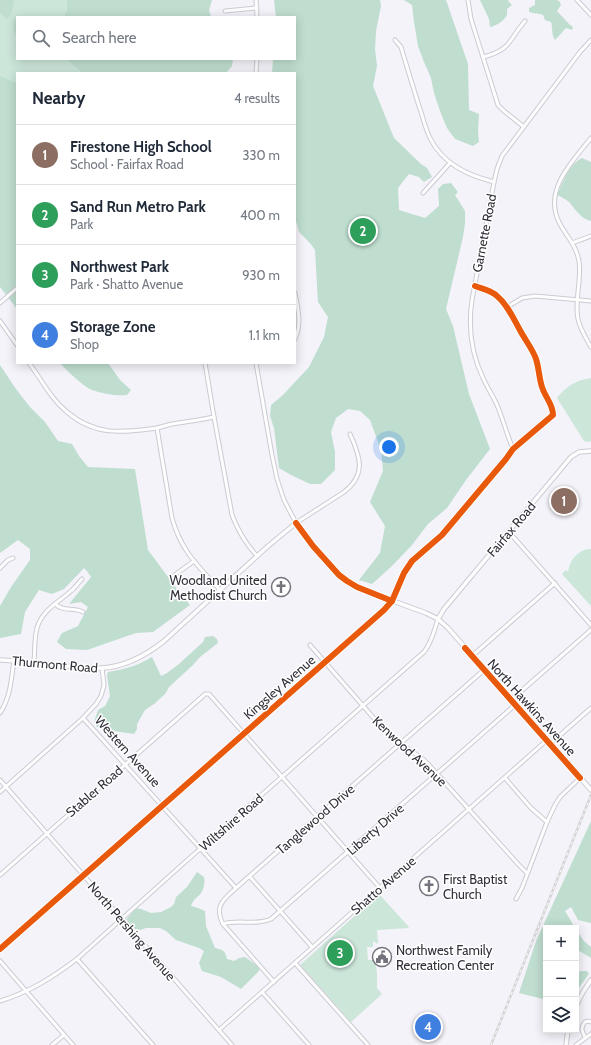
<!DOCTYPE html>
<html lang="en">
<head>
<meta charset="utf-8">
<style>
	body { margin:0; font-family:Cabin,sans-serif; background:#f2f2f3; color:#1f2937 }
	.controls { position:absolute; right:12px; bottom:12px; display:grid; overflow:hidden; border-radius:0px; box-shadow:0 2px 10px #0003 }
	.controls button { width:36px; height:36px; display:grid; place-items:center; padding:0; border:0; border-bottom:1px solid #e0e1e3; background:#fff; color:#1f2937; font:20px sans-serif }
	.you { position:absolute; left:389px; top:447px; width:14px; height:14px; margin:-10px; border:3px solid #fff; border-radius:50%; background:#1a73e8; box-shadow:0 0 0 6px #1a73e833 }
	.badge { display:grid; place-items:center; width:26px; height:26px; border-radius:50%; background:#0b8043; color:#fff; font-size:13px; font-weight:700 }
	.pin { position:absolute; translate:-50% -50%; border:2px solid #fff; box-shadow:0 1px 4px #0006 }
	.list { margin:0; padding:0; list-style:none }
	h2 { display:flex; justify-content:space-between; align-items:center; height:52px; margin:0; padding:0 16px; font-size:17px }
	h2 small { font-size:13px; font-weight:400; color:#747a83 }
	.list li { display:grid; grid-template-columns:26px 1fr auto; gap:12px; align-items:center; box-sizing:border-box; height:60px; padding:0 16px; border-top:1px solid #e0e1e3 }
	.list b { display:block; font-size:15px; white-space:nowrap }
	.list p { margin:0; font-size:13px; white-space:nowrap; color:#747a83 }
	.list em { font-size:13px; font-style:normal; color:#747a83 }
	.icon { flex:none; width:22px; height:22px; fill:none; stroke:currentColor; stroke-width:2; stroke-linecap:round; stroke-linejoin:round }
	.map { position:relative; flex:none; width:591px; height:1045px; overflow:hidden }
	.search { position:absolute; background:#fff; box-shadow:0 2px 10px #0003; left:16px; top:16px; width:280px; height:44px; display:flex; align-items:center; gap:10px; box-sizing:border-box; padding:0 14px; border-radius:0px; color:#747a83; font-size:15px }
	.panel { position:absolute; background:#fff; box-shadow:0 2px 10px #0003; left:16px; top:72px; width:280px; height:292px; border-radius:0px }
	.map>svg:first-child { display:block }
</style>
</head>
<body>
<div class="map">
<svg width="591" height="1045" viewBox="0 0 591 1045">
	<rect width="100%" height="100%" fill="#f3f3f9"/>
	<!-- green -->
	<g fill="#cce6da">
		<path d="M0,0H166L173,17H17V59H182L97,73H17V271L0,259Z"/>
		<path d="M591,378V441L589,442L584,441L557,398C566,386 577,380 591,378Z"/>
		<path d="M588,549H591V606L562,574L566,570L568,572C570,560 576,552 588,549Z"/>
		<path d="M379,894L408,926L409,928L377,930L378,944L373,941V947H367L368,960H373L374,964H376L377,974V988L382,994L351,1022L300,965Z"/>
	</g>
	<!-- forest -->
	<g fill="#bfded0">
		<path d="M0,0H14C13,7 13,13 7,19L0,13Z"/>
		<path d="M67,0H212L209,10L211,17H64L67,10Z"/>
		<path d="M274,0H380L381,6L376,31L375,49L377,66L373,86L394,138L421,164L427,168L432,177L424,182L419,177L409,174L408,175L398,188L399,210L425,218L439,206L438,189L443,184L451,183L458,192L455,195L465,211V223L463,237L446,309L453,326L469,394L490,449L466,480L447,508L428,524L412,545L391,567L372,584L359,580L380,553L385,526L370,502L383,471L381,450L370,420L360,411L348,409L336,418L331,432L335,452V470L321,484H310L291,475L279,468L274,428L270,416L271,405L283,395L309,367L324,337L328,317L318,302L315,250L310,243L299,232L295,217V73H272L273,59H295V17H276Z"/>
		<path d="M404,0H446L468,64L469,110L479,114L478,131L479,142L473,146L455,139L447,128L440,111L434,93L431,78L424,62L418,46L414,22L412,5Z"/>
		<path d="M480,0H509L508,1L512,5L507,9C507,10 507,14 507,15C504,21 496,26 490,27L489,19Z"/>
		<path d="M535,0H557L560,2L561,5L557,11L569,24L573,27L572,30L566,28L555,40C551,34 553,28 551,22L545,20L543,15C539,13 534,14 529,12V8L535,5Z"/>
		<path d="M17,15L21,17H17V37C13,30 11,22 17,15Z"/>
		<path d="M66,59H233L232,66L226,73H83Z"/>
		<path d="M0,76L17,84V309L0,287Z"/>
		<path d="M582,158L591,162V221C581,219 575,209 569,202C566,199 561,197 557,195C563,182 569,164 582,158Z"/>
		<path d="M60,363H108L120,380L131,390L127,395C115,396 104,394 92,390C84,387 66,370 60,363Z"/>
		<path d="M0,365L16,389L30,407L45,422L58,441L72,444L79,456L88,467L135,469L148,550L179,592L190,605L153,632L136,633L87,650L66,649L57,642L62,633L78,626L88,607L81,602L69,604L91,577L87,571L84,568L64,589L52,594L39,590L25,612L21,634L0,638V606L11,587L30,560V549L18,540L0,553Z"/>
		<path d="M213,636L217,639L218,643L200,657L193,665L169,687L165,694L154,704L145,710L137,724V729L134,734L107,730L97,727L94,722L98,710L105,706L110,696L107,675L108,672C126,669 137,666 152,657L161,676L167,673L179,664L203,642L205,637Z"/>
		<path d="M591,821V923L586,922L578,920L571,907L565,911L575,928H546V1001L543,999L519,993L536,941Z"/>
		<path d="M197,872L204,877C205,882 204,889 201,893C197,898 194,898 191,906L198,908L205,911L206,926L215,948C223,950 225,950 227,959L234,961L239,958L245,957L259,967V971L241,989L221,977L202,971L199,963L204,951L199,948L176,940L166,931L160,928H146L140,930L135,929L125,921L136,908L141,909L151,913L161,912L171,907L174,904L176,897L187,887Z"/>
		<path d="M576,930L584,941L591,947V958L576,949Z"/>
		<path d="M580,971H587L589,974L578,989L576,988V975H578Z"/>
	</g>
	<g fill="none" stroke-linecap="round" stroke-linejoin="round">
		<defs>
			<g id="minor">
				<path d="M256,0L257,17"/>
				<path d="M468,0L471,19L498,105L504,111L524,127"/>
				<path d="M577,0L591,15"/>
				<path d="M225,11L257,8"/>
				<path d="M395,40L401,47C407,67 413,87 419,106C423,117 425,128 430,138C443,164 467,175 494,182"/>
				<path d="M483,57C511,50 508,41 525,21"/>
				<path d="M256,73L257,59"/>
				<path d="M591,138C572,162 542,191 560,224C567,237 576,245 579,261C582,281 574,300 578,319C580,329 586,338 591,347"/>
				<path d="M423,193L450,163"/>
				<path d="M572,243L591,236"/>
				<path d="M295,293C298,309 302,324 295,339"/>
				<path d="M0,303L17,288"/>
				<path d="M507,307L522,298L535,296L591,301"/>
				<path d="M0,321L17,345"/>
				<path d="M29,363C41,379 51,399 67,412C95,436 122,433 157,428C162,427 167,425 172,424C186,422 200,420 214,417"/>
				<path d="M205,363L214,417L232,515C238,531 246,544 257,556"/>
				<path d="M256,363L272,455L277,479L284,500L296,523L344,492C367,474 360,456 350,434"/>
				<path d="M157,428L172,518C181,551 198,566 220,590"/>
				<path d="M513,449C507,435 503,419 497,405C493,396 487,387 483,378C471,353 468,327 472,300L494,182L497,169L502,156L580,52L591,40"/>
				<path d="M509,532L591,625"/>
				<path d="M0,568L8,560L13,558"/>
				<path d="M172,577L194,561"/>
				<path d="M55,604C63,612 74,607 83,612"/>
				<path d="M310,645L378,723L397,741L423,759L429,765L518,864L527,873"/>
				<path d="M472,656L555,583"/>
				<path d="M34,662C35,651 34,639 37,628C42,610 59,602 71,591C75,588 78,583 82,579"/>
				<path d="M511,700L591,630"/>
				<path d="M0,713C11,697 11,679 14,661"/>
				<path d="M83,718L236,888"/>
				<path d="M550,744L591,708"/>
				<path d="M505,778L531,808L547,822"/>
				<path d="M0,780L232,1045"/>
				<path d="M0,792L83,718L96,704L101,696L104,685L102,668"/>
				<path d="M0,875L203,696L205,694H209L380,888"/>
				<path d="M250,877L312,947"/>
				<path d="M516,899L522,888L547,822L555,805L560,797L580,778"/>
				<path d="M223,924C238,919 256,926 271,919L515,705"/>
				<path d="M0,949L384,610L392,601L404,573L412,561L442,535L506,459L513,449L553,415C553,404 545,397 542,387C539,378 539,368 536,359C533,350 526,341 521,332C514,320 508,305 497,296C491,290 483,289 475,286"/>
				<path d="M77,959L153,1045"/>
				<path d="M0,961L73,1045"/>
				<path d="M295,963L368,1045"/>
				<path d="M274,982L223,924C214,906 223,900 236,888L484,670"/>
				<path d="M262,992L309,1045"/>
				<path d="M0,1001C30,992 53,977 77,959L184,863L424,652C432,642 434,631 438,619"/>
				<path d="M219,1030L547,740"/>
				<path d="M585,1037C582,1031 580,1028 585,1022L589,1021L591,1022"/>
				<path d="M52,1045L64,1035"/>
				<path d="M576,1045L591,1034"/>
			</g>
			<g id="tertiary">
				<path d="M438,619L444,609L571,457L579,452L591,451"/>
				<path d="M0,660C20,661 39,663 58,665C73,667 87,669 102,668C124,667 146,655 163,642L267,547L296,523L313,546L340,575L351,584L371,593L426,613L438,619L448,628L591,790"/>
				<path d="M576,1006L583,992L591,980"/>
				<path d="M566,1045L568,1030"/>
			</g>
		</defs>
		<!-- minor casing -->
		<use href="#minor" stroke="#cccbd3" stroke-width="5"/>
		<!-- tertiary casing -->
		<use href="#tertiary" stroke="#cccbd3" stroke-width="5.5"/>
		<!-- minor -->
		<use href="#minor" stroke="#fdfdfe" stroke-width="3"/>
		<!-- tertiary -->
		<use href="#tertiary" stroke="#fdfdfe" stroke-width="3.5"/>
		<defs>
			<path id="rail" d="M491,1045L591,795"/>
		</defs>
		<!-- rail casing -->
		<use href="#rail" stroke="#d4d4d6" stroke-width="2.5"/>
		<!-- rail -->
		<use href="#rail" stroke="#fff" stroke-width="1" stroke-dasharray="3" stroke-linecap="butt"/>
		<defs>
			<g id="cycleway">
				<path d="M296,523L313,546L339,575L347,581L357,587L392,601"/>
				<path d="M465,648L580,778"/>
				<path d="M0,949L384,610L392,601L404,573L412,561L442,535L506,459L513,449L553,415C553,404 545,397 542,387C539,378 539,368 536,359C533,350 526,341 521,332C514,320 508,305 497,296C491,290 483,289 475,286"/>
			</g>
		</defs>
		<!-- cycleway casing -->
		<use href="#cycleway" stroke="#fff" stroke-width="8"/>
		<!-- cycleway -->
		<use href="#cycleway" stroke="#e8590c" stroke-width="6"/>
	</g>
	<!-- icons -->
	<defs>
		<symbol id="church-ring" viewBox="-11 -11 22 22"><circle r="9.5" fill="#fff" stroke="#75747d" stroke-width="1.5"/><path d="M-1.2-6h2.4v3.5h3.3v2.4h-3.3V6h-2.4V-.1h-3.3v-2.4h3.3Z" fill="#75747d"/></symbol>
		<symbol id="civic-ring" viewBox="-11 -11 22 22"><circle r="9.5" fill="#fff" stroke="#75747d" stroke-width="1.5"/><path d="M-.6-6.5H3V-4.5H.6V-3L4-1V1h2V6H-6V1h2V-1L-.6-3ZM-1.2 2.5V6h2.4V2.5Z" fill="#75747d"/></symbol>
	</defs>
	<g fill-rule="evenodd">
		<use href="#church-ring" x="270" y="576" width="22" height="22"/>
		<use href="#church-ring" x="418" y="875" width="22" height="22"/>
		<use href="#civic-ring" x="371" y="946" width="22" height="22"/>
	</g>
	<g text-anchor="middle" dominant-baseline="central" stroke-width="3" stroke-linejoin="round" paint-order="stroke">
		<!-- street labels -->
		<g font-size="13" fill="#31303a" stroke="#fff">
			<text transform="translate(484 233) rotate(-79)">Garnette Road</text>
			<text transform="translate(511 529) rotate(-50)">Fairfax Road</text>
			<text transform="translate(55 664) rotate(5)">Thurmont Road</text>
			<text transform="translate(279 687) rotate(-41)">Kingsley Avenue</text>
			<text transform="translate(532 707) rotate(48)">North Hawkins Avenue</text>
			<text transform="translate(128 751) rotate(48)">Western Avenue</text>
			<text transform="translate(410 751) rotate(43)">Kenwood Avenue</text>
			<text transform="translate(94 791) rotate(-41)">Stabler Road</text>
			<text transform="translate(315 819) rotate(-41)">Tanglewood Drive</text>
			<text transform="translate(231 822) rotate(-41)">Wiltshire Road</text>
			<text transform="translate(375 829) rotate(-41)">Liberty Drive</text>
			<text transform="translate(383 885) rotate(-41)">Shatto Avenue</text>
			<text transform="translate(132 931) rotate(49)">North Pershing Avenue</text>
		</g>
		<!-- poi labels -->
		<g font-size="13" fill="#31303a" stroke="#fff" text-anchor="start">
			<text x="267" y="580" text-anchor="end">Woodland United<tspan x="267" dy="15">Methodist Church</tspan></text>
			<text x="443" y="879">First Baptist<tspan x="443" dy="15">Church</tspan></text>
			<text x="396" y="950">Northwest Family<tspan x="396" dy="15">Recreation Center</tspan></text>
		</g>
	</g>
</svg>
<div class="controls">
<button>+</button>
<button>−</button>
<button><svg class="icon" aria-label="layers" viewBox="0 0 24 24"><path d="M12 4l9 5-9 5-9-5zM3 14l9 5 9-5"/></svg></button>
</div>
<div class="you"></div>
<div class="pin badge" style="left:564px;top:501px;background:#8d6e63">1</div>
<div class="pin badge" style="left:363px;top:231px;background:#2e9e5b">2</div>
<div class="pin badge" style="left:340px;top:953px;background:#2e9e5b">3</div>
<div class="pin badge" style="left:428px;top:1027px;background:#3f7fe0">4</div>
<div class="search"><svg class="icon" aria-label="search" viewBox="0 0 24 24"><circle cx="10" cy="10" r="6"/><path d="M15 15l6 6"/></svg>Search here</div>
<section class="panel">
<h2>Nearby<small>4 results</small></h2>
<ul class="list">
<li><span class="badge" style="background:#8d6e63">1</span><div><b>Firestone High School</b><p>School · Fairfax Road</p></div><em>330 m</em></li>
<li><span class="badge" style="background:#2e9e5b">2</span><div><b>Sand Run Metro Park</b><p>Park</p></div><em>400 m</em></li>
<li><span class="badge" style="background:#2e9e5b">3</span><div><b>Northwest Park</b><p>Park · Shatto Avenue</p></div><em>930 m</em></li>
<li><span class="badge" style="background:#3f7fe0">4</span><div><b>Storage Zone</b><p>Shop</p></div><em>1.1 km</em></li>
</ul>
</section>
</div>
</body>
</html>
